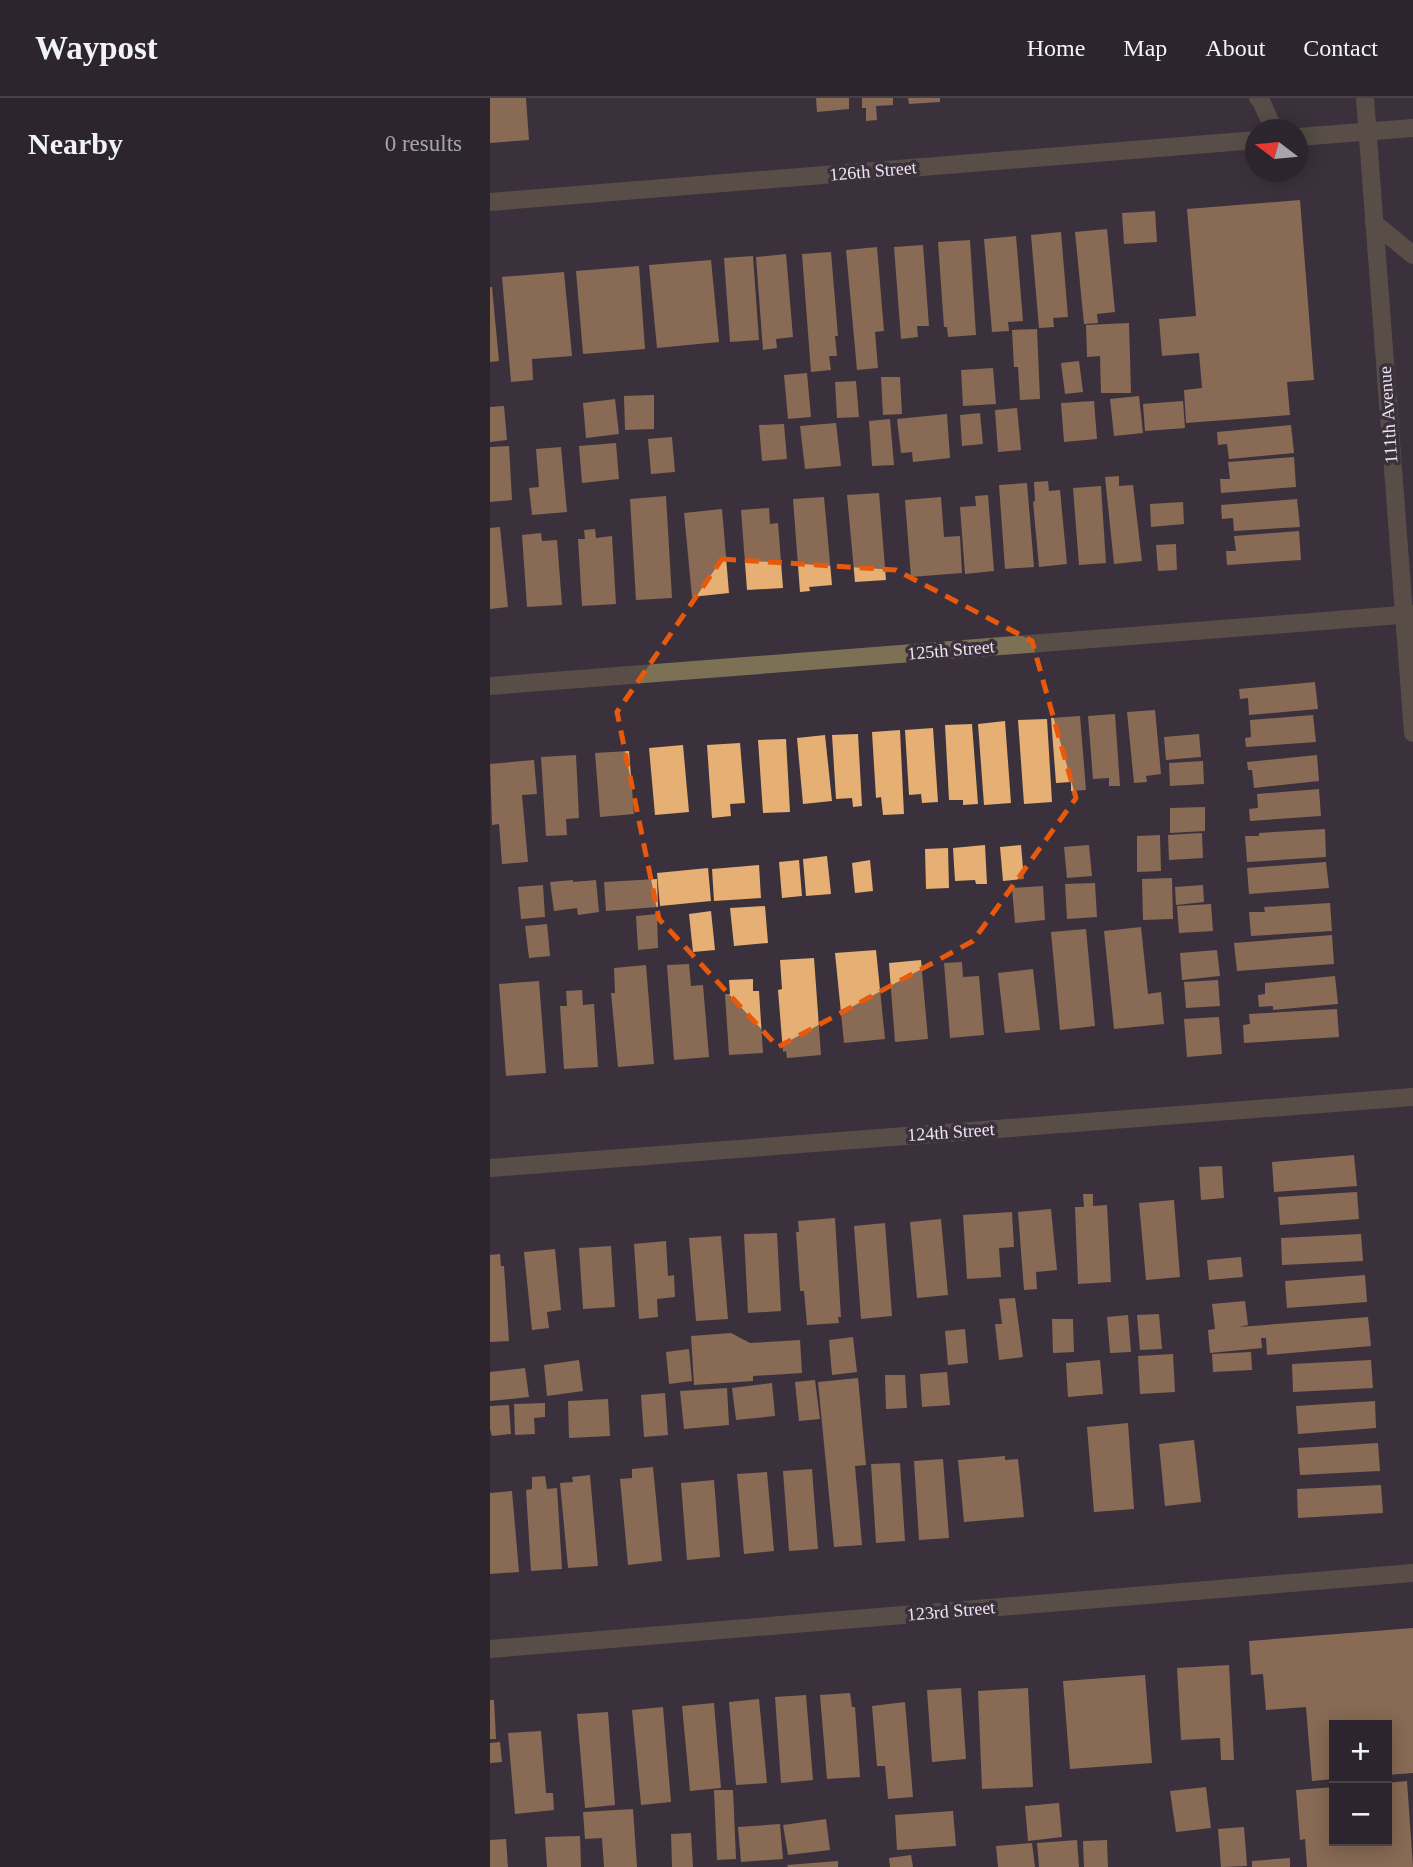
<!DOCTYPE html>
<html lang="en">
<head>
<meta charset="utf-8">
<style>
	body { margin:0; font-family:Georgia,serif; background:#342d36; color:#f1f3f6 }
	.controls { position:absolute; right:21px; bottom:21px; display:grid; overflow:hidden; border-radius:0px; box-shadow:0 4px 18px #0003 }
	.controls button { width:63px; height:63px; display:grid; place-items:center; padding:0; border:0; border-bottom:2px solid #48424a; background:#2c252e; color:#f1f3f6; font:35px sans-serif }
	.compass { position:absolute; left:755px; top:21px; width:63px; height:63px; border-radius:50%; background:#2c252e; box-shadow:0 4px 18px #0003; rotate:286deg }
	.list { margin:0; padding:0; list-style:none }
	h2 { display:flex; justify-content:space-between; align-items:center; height:91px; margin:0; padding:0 28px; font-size:30px }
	h2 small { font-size:23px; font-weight:400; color:#a6a5aa }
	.map { position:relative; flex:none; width:923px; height:1769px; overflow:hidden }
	header { display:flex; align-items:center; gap:42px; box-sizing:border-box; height:98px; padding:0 35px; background:#2c252e; border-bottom:2px solid #48424a }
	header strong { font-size:33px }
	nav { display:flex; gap:38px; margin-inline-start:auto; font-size:24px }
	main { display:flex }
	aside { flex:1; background:#2c252e }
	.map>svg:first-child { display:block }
</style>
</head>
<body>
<header>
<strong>Waypost</strong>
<nav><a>Home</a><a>Map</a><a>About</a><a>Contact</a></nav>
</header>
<main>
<aside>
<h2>Nearby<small>0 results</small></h2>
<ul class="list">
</ul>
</aside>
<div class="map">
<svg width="923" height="1769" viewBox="0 0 923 1769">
	<rect width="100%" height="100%" fill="#3b313d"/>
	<!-- building -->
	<g fill="#e6af73">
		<path d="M0,0H36L39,42L0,45Z"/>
		<path d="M326,0H359V11L327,14Z"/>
		<path d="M372,0H403V7L386,8L387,22L376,23V10H372Z"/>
		<path d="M418,0H450V4L419,6Z"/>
		<path d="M810,102L824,282L797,284L800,317L696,325L694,292L712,290L709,255L672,258L669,221L706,218L697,111Z"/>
		<path d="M665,113L667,144L634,146L632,115Z"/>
		<path d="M617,131L625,214L607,216L608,225L594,226L585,134Z"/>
		<path d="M571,134L578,219L563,220L564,229L549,230L541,137Z"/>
		<path d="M526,138L533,223L518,224L519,233L502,234L494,141Z"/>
		<path d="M480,142L486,237L458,239L457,229H454L448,144Z"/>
		<path d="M433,147L439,228H427L428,239L411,241L404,149Z"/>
		<path d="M387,149L394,233L385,234L388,270L367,272L356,152Z"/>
		<path d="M341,154L348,238H345L347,258H339L341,272L321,274L312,156Z"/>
		<path d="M296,156L303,239L286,241L287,250L273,252L266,159Z"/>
		<path d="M263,158L269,242L240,244L234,160Z"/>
		<path d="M221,162L229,244L167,250L159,167Z"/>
		<path d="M149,168L155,251L93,256L86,173Z"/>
		<path d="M74,174L82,258L42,261L43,282L21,284L12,179Z"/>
		<path d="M0,189H2L9,263L0,264Z"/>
		<path d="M639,225L641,295H611L610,258L597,259L596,227Z"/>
		<path d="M547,231L550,301L530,302L528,269H524L522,232Z"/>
		<path d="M589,263L593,294L575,296L571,265Z"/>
		<path d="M503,270L506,306L473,308L471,272Z"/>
		<path d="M317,275L321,319L298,321L294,277Z"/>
		<path d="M391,279H410L412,316L393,317Z"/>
		<path d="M366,283L369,319L347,320L345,284Z"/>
		<path d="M164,297V331L135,332L134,298Z"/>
		<path d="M649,298L653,335L624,338L620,301Z"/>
		<path d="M125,301L129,336L96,340L93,305Z"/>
		<path d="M604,303L607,341L574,344L571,305Z"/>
		<path d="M693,303L695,330L655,333L653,306Z"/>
		<path d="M14,308L17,342L0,344V309Z"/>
		<path d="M527,310L531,352L508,354L505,312Z"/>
		<path d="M490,315L493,346L472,348L470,317Z"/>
		<path d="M457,316L460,360L423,364L422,354L411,355L407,321Z"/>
		<path d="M400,321L404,367L382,368L379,323Z"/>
		<path d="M346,325L351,368L315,371L310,328Z"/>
		<path d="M294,326L297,361L272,363L269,327Z"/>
		<path d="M801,327L804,355L739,361L737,346L728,347L727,334Z"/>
		<path d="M182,339L185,374L161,376L158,341Z"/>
		<path d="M126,345L129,381L92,385L89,348Z"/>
		<path d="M19,348L22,402L0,404V349Z"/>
		<path d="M71,349L77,414L42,417L39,390L49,389L46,351Z"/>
		<path d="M804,359L806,389L731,395L730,381H740L738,364Z"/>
		<path d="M629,378V388L643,387L652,463L624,466L615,379Z"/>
		<path d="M558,383L559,393L570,392L577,466L549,469L543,404L545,403L544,384Z"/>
		<path d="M537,385L544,469L515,471L509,387Z"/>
		<path d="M611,388L616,465L589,467L583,390Z"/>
		<path d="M389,395L396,482L365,484L357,397Z"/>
		<path d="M498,397L504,473L475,476L470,409L486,408L485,398Z"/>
		<path d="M176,398L182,500L146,502L140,401Z"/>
		<path d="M334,399L342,487L319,489L320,493L310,494L303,401Z"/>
		<path d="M451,399L454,439L470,438L472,475L421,479L415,402Z"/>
		<path d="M807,401L810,429L744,433L743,420L732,421L731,407Z"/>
		<path d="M693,404L694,426L661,429L660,406Z"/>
		<path d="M279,410L280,426L288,425L293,490L257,492L251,412Z"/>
		<path d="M232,411L239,495L202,499L194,415Z"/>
		<path d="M10,429L18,509L0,511V430Z"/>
		<path d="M105,431L106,440L122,438L126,506L92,508L88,441H95L94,432Z"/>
		<path d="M809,433L811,462L737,467L736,453H746L744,438Z"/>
		<path d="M51,435L52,443L67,442L72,507L37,509L32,437Z"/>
		<path d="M686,446L687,472L668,473L666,447Z"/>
		<path d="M825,584L828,611L759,617L758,600L750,601L749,591Z"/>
		<path d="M665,612L671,676L656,678L657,684L644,685L637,614Z"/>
		<path d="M625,616L630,688H619V680L603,681L598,618Z"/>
		<path d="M823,617L826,644L756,649L755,640L761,639L760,622Z"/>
		<path d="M590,618L596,692L581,693V684L566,685L561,620Z"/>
		<path d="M557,621L562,704L534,706L528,622Z"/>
		<path d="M515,623L521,705L494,707L488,626Z"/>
		<path d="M482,626L488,706L473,707V702H459L455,627Z"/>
		<path d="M443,630L448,704L432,705L431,696L419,697L415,632Z"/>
		<path d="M410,632L414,716L393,717L391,699L386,700L382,634Z"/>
		<path d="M368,636L372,708L363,709L362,700L346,701L342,637Z"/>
		<path d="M709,636L711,659L676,662L674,639Z"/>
		<path d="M335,637L342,703L313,706L307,640Z"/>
		<path d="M296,641L300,714L273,715L268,642Z"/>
		<path d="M250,645L255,705L240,706L241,718L222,720L217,647Z"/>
		<path d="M193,647L199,714L165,717L159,650Z"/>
		<path d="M139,653L144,716L110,719L105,655Z"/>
		<path d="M86,657L89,720L76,721L77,737L56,738L51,659Z"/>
		<path d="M827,657L829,683L764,690L762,672H758L757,664Z"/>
		<path d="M44,662L47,696L32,697L38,764L12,766L9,726L2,727L0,666Z"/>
		<path d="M713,663L714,686L680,688L679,665Z"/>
		<path d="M829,691L831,718L760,723L759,711L768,710L767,696Z"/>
		<path d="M715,709V733L680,735V710Z"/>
		<path d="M835,731L836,759L757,764L755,738H769V735Z"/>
		<path d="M712,735L713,760L679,762L678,737Z"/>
		<path d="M670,737L671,773L647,774V738Z"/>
		<path d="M495,747L497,786H486L485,782L465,783L463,750Z"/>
		<path d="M531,747L534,781L513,783L510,749Z"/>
		<path d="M599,747L602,778L577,780L574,749Z"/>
		<path d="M458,750L459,790L436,791L435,751Z"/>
		<path d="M337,758L341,796L316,798L313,761Z"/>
		<path d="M309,762L312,798L292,800L289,764Z"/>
		<path d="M380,762L383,793L365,795L362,765Z"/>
		<path d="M836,764L839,790L759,796L757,770Z"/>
		<path d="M269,767L271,800L224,803L222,771Z"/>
		<path d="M218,770L221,803L170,808L167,775Z"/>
		<path d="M682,780L683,821L653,822L652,781Z"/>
		<path d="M167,781L168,809L116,813L114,784Z"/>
		<path d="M83,782V784L106,782L109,814L88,817L87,810L64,813L60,784Z"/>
		<path d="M605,785L607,819L577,821L575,786Z"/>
		<path d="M53,787L55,819L31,821L28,789Z"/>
		<path d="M713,787L714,804L686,807L685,789Z"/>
		<path d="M553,788L555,822L525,825L522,790Z"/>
		<path d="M840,805L842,833L761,838L759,814H775L774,809Z"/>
		<path d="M721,806L723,833L689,835L687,808Z"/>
		<path d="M275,808L278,845L244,848L240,810Z"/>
		<path d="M221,813L225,852L203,854L199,816Z"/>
		<path d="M167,816L168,850L148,852L146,818Z"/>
		<path d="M57,826L60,858L39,860L35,828Z"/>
		<path d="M651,829L658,896L671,894L674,926L624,931L614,833Z"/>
		<path d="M596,831L605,928L570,932L561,834Z"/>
		<path d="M842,837L844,866L747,873L744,845Z"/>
		<path d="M386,852L395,941L354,945L345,855Z"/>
		<path d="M727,852L730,878L692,882L690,855Z"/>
		<path d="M324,860L331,957L297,960L296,953L293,954L288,892L292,891L290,862Z"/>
		<path d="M431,862L438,941L405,944L399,865Z"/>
		<path d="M472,864L473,879L489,878L494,937L460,940L454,865Z"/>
		<path d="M199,866L201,888L213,887L219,959L184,962L177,867Z"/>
		<path d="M156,867L164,966L128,969L121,895H125L124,870Z"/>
		<path d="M543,871L550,932L515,935L508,875Z"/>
		<path d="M845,878L848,906L783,912V908L769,909L768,897L775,896V885Z"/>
		<path d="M263,881V893H269L273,955L239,957L235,896H240L239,882Z"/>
		<path d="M728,882L730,908L696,910L694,884Z"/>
		<path d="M49,883L56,975L16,978L9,886Z"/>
		<path d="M92,892L93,907L104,906L108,969L74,971L70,908H77L76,893Z"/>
		<path d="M847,911L849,939L754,945L753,927L760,926L759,916Z"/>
		<path d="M729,919L732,956L697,959L694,921Z"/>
		<path d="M864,1057L867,1088L784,1094L782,1064Z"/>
		<path d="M732,1068L734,1100L711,1102L709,1069Z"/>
		<path d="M867,1094L869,1121L790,1127L788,1099Z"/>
		<path d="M593,1096H603V1108L617,1107L621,1184L588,1186L585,1109H594Z"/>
		<path d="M684,1102L690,1179L656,1182L649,1105Z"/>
		<path d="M561,1111L567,1172L546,1174L547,1191L534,1192L528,1114Z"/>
		<path d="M522,1114L524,1149L509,1150L511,1179L477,1181L473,1117Z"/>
		<path d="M345,1120L351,1219H348L349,1225L317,1227L314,1193H310L306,1134H309L308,1123Z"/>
		<path d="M451,1121L458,1197L427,1200L420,1124Z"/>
		<path d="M395,1125L402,1218L371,1221L364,1128Z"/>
		<path d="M287,1135L291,1213L258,1215L254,1136Z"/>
		<path d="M871,1136L873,1163L792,1167L791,1140Z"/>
		<path d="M231,1138L238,1221L206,1223L199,1140Z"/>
		<path d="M176,1143L178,1178L184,1177L185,1199L167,1201L168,1219L149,1221L144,1146Z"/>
		<path d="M121,1148L125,1209L93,1211L89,1150Z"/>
		<path d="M65,1151L71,1212L57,1214L59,1230L42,1232L34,1154Z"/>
		<path d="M10,1156L11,1168H14L19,1243L0,1244V1157Z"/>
		<path d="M751,1159L753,1179L719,1182L717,1162Z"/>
		<path d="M875,1177L877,1204L797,1210L795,1183Z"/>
		<path d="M525,1200L533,1259L509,1262L505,1226H512L509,1201Z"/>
		<path d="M755,1203L758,1227L749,1229L878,1219L881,1248L777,1257L776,1240H771L772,1250L720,1255L718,1232L725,1231L722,1206Z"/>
		<path d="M669,1216L672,1251L650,1252L647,1217Z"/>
		<path d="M638,1217L641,1254L620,1255L617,1219Z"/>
		<path d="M562,1221H583L584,1254L563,1255Z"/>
		<path d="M475,1231L478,1265L458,1267L455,1233Z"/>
		<path d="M241,1235L260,1245L310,1242L312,1275L263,1278V1283L204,1287L201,1238Z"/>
		<path d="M363,1239L367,1274L342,1277L339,1242Z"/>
		<path d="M199,1251L202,1283L179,1286L176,1254Z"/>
		<path d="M761,1254L762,1272L723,1274L722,1256Z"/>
		<path d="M683,1256L685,1294L650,1296L648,1258Z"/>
		<path d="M89,1262L93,1293L57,1298L54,1267Z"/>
		<path d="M610,1262L613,1296L578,1299L576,1265Z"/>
		<path d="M881,1262L883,1290L803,1294L802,1266Z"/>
		<path d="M35,1270L39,1299L0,1303V1274Z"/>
		<path d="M457,1274L460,1307L432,1309L430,1276Z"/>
		<path d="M395,1277H415L417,1310L396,1311Z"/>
		<path d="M368,1280L376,1367L365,1368L372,1447L344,1449L328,1284Z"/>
		<path d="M325,1282L330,1321L309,1323L305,1284Z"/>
		<path d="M282,1285L285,1318L246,1322L242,1290Z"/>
		<path d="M237,1290L239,1327L194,1331L190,1293Z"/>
		<path d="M175,1295L178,1337L154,1339L151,1297Z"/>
		<path d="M118,1301L120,1338L79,1340L78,1303Z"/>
		<path d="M885,1303L886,1330L808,1336L806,1308Z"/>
		<path d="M55,1305V1319L44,1320L45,1336L25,1337L24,1306Z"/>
		<path d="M19,1307L21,1336L2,1338L0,1331V1308Z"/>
		<path d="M638,1325L644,1411L604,1414L597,1329Z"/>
		<path d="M704,1342L711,1404L675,1408L669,1346Z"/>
		<path d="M888,1345L890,1373L810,1377L808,1350Z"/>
		<path d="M515,1358V1362L528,1361L534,1419L474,1424L468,1362Z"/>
		<path d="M453,1361L459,1440L429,1442L424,1363Z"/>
		<path d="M410,1365L415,1443L386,1445L381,1366Z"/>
		<path d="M163,1369L172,1463L138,1467L130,1381L142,1380V1371Z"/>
		<path d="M322,1371L328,1451L299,1453L293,1373Z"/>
		<path d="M277,1374L284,1453L254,1456L247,1376Z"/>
		<path d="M100,1377L108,1468L78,1470L70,1385L83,1384L82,1379Z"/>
		<path d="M55,1378L57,1391L67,1390L72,1471L41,1473L36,1392L42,1391V1379Z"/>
		<path d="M224,1382L230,1459L197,1462L191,1385Z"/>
		<path d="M891,1387L893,1415L808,1420L807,1391Z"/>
		<path d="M22,1393L29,1474L0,1476V1395Z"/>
		<path d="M923,1530V1675L897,1677V1627H844V1681L822,1683L816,1609L776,1612L773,1576L761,1577L759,1543Z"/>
		<path d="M739,1567L744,1662H731L730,1640L691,1642L687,1570Z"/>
		<path d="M655,1577L662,1665L580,1671L573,1583Z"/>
		<path d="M471,1590L476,1661L442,1664L437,1592Z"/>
		<path d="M538,1590L543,1689L492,1691L488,1593Z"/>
		<path d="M360,1595L362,1609H365L370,1679L337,1681L330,1597Z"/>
		<path d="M316,1597L323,1682L291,1685L285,1599Z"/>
		<path d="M269,1601L277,1685L246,1687L239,1604Z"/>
		<path d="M0,1602H4L6,1641H0Z"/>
		<path d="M415,1604L423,1699L398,1701L395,1668H387L382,1608Z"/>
		<path d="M224,1605L231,1690L200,1693L192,1608Z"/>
		<path d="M173,1609L181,1704L151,1707L142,1612Z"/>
		<path d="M118,1614L125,1707L95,1710L87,1616Z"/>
		<path d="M51,1633L56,1695H63L64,1712L25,1716L18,1635Z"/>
		<path d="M10,1644L12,1664L0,1665V1645Z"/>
		<path d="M917,1683L923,1769H817L815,1741L810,1742L806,1692L844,1689V1743H897V1685Z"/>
		<path d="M716,1689L721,1730L686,1734L680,1693Z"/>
		<path d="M224,1692H243L246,1761L227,1762Z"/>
		<path d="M569,1705L572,1739L538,1743L535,1708Z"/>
		<path d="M143,1711L147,1769H114L112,1740L95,1741L93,1714Z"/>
		<path d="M463,1713L466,1748L407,1752L405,1717Z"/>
		<path d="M336,1721L340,1752L298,1757L293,1727Z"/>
		<path d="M290,1726L293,1761L251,1764L248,1729Z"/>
		<path d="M754,1729L757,1768L731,1769L728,1731Z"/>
		<path d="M201,1735L203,1769H182L181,1736Z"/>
		<path d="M90,1738L91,1769H57L55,1739Z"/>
		<path d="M16,1741L18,1769H0V1742Z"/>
		<path d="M587,1742L589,1769H549L547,1745Z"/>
		<path d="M617,1742L618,1769H594L593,1743Z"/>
		<path d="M542,1745L545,1769H508L506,1748Z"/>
		<path d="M421,1757L423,1769H400L399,1760Z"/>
		<path d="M800,1760V1769H762V1763Z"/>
		<path d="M348,1763V1769H298L297,1767Z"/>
	</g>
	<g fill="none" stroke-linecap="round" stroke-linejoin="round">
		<!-- minor -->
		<g stroke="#7c7154" stroke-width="18">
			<path d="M768,0L771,3L784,32"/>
			<path d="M875,0L923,635"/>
			<path d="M808,39L923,30"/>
			<path d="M0,104L766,42"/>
			<path d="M884,125L923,157"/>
			<path d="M0,588L923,516"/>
			<path d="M0,1070L923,999"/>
			<path d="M0,1551L923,1475"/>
		</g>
	</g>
	<!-- marked area -->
	<path d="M0 0H923V1769H0ZM232,461L406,472L542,543L586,700L483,843L288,949L169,821L127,614Z" fill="#3b313d" fill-opacity=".55" fill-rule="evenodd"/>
	<path fill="none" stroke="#e8590c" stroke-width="5" stroke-dasharray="14 9" stroke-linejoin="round" d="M232,461L406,472L542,543L586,700L483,843L288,949L169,821L127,614Z"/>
	<g text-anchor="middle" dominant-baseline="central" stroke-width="7" stroke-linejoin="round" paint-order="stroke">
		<!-- street labels -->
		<g font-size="18" fill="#ede6ee" stroke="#3b313d">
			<text transform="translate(383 73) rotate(-5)">126th Street</text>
			<text transform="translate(898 317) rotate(-94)">111th Avenue</text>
			<text transform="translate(461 552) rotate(-5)">125th Street</text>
			<text transform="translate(461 1034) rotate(-4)">124th Street</text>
			<text transform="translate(461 1513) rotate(-5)">123rd Street</text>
		</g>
	</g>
</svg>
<div class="controls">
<button>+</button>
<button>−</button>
</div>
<svg class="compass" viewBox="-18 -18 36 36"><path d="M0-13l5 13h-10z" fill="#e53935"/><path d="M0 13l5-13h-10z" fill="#a6a5aa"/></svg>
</div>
</main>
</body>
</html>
